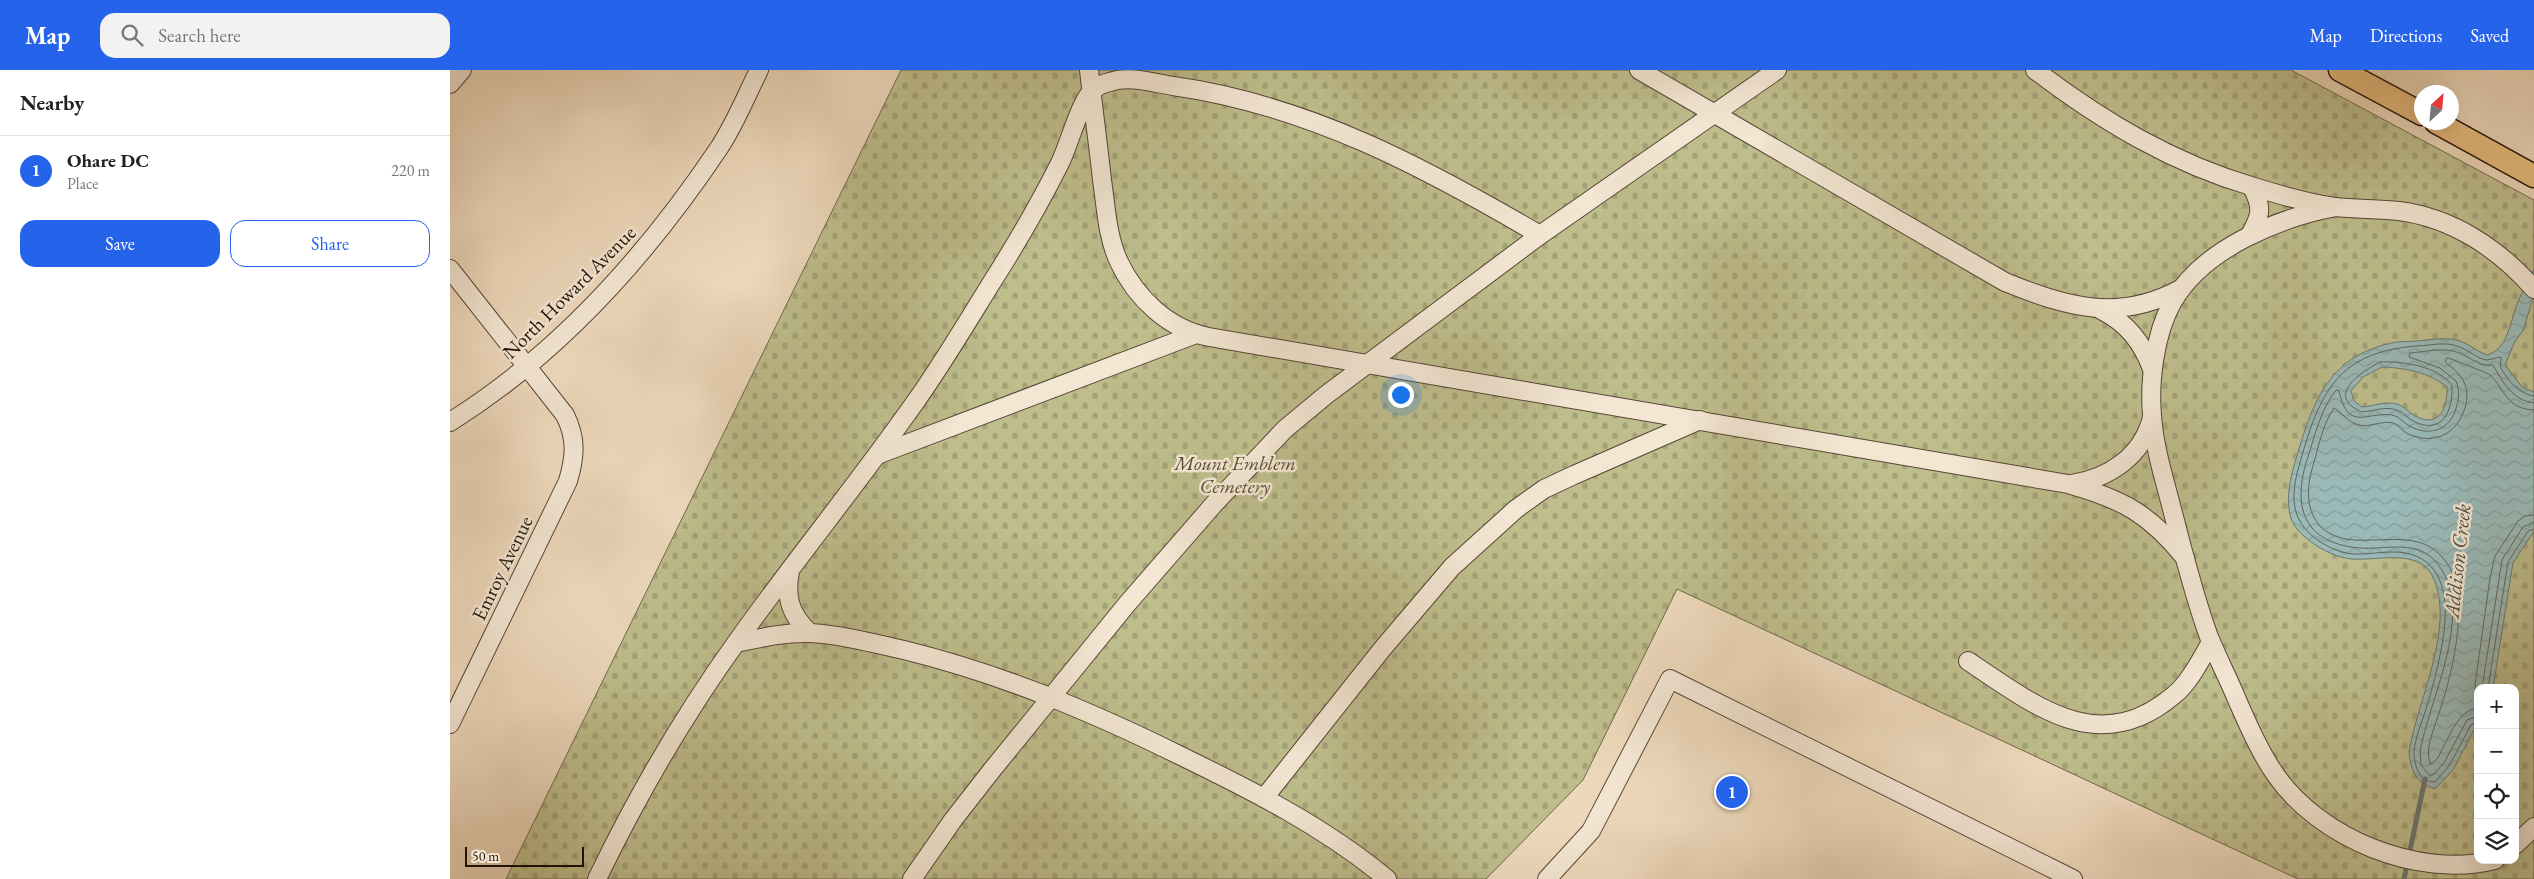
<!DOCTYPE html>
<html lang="en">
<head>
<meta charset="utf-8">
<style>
	body { margin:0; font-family:"EB Garamond",serif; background:#f2f2f2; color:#222 }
	.controls { position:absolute; right:15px; bottom:15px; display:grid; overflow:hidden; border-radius:10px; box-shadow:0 5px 20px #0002 }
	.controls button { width:45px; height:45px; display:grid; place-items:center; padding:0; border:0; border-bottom:1px solid #e0e0e0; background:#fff; color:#222; font:25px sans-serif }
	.compass { position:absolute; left:1964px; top:15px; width:45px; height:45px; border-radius:50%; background:#fff; box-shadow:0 5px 20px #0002; rotate:26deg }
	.scale { position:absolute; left:15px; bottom:12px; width:119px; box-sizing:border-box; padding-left:5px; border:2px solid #231408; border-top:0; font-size:14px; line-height:18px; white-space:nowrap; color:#231408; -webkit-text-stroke:4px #f3e6d3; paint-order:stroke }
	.you { position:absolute; left:950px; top:324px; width:18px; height:18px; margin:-12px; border:4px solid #fff; border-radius:50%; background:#1a73e8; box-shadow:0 0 0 8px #1a73e833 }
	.badge { display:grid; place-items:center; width:32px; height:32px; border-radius:50%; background:#2563eb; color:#fff; font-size:16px; font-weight:700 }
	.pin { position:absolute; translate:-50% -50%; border:2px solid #fff; box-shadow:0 1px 5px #0006 }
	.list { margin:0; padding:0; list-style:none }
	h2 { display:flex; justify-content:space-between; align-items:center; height:65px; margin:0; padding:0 20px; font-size:21px }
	h2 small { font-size:16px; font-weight:400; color:#767676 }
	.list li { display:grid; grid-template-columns:32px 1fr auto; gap:15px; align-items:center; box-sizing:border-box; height:70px; padding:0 20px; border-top:1px solid #e0e0e0 }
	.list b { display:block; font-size:19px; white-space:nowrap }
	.list p { margin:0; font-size:16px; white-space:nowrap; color:#767676 }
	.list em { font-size:16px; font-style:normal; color:#767676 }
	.actions { display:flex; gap:10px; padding:15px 20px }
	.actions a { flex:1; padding:11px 0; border:1px solid #2563eb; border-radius:15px; text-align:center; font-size:18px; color:#2563eb }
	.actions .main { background:#2563eb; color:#fff }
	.icon { flex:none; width:28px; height:28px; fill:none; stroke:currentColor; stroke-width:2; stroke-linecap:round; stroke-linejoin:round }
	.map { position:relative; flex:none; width:2084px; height:809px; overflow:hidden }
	header { display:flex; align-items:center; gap:30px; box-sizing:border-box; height:70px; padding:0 25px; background:#2563eb; color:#fff }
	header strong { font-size:24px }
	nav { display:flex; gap:28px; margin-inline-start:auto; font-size:18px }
	.search { width:350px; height:45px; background:#f2f2f2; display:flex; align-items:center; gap:12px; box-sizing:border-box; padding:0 18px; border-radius:15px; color:#767676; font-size:19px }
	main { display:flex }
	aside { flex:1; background:#fff }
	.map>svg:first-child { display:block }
</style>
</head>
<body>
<header>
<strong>Map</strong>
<div class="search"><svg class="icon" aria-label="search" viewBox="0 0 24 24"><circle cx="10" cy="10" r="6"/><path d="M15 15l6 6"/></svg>Search here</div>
<nav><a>Map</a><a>Directions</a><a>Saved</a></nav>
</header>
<main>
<aside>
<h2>Nearby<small></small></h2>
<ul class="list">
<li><span class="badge">1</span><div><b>Ohare DC</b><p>Place</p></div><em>220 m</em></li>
</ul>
<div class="actions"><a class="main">Save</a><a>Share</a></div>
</aside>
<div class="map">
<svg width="2084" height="809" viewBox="0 0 2084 809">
	<defs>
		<pattern id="cemetery-stones" width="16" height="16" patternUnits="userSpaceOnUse" patternTransform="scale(1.25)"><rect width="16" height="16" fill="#bebd8c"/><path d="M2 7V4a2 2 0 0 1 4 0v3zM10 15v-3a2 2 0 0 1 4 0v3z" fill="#a3a277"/></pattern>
		<pattern id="water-waves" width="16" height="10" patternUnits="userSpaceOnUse" patternTransform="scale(1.25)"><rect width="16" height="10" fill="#9ab9b7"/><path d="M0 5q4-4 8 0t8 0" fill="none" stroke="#849e9c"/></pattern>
	</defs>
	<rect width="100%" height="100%" fill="#edd8bb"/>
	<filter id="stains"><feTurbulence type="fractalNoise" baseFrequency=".004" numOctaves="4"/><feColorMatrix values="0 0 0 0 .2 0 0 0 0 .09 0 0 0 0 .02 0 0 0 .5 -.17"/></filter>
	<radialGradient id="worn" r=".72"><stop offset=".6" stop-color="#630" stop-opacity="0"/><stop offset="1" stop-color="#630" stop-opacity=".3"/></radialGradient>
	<!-- cemetery -->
	<path fill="url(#cemetery-stones)" stroke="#70684a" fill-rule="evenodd" d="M451,0H1841L2084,130V809H1848L1227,519L1133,710L1036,809H56ZM2028,618H2065V790H2028Z"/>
	<!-- water -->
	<path fill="url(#water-waves)" stroke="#6a7771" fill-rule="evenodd" d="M2084,199V225L2073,261L2065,271L2055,295L2072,317L2084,322V461L2063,493L2043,618H2028V652L2003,700L1985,719C1966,712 1961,702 1959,682C1967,632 2005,558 1984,509C1970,477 1929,491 1902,489C1882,487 1860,474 1847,459C1832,440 1840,409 1846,389C1863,331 1879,284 1947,272C1953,271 1959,272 1966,271C1979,270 1993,267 2007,270C2018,273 2026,281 2037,285C2059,279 2060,250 2068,232C2072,221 2079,210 2084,199ZM1932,297C1956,298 1978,302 1997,317C1998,336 1990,358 1967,347C1960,344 1956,337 1947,334C1934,331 1925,336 1912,337L1904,331L1901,321L1913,307Z"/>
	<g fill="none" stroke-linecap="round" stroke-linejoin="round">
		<!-- shore -->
		<g stroke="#5e6660" stroke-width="1">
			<path d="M1930,292C1951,291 1990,296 2002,316C2003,341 1992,366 1963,351C1957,348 1954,342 1947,340C1935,336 1924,341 1912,342C1874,326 1911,302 1930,292Z"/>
			<path d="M2032,618L2052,490L2073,457L2084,452"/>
			<path d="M2038,618L2058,492L2078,461L2084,459"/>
			<path d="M2028,627L2025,615L2040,508L2045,486L2068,451L2075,446L2084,445"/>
			<path d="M2028,638C2007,639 1997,673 1987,689L1982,694H1980C1975,678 1983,662 1988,646C2001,609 2020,534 2000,498C1978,459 1941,472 1904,470C1862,467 1852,434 1862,399C1868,380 1872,355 1884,338C1892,342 1898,353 1909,355C1920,358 1932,350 1943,353C1949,355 1952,361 1958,364C1986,376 2009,363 2016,334C2020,314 2010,303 1995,292L1997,288C2001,288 2037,303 2040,305C2055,319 2056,339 2084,340"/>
			<path d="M2028,646L2017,650L1994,693L1983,705H1979L1971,695L1970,682C1979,630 2021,553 1993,502C1972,463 1934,483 1901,477C1852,469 1844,435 1856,393C1864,369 1870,340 1886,320L1889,321C1898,363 1918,341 1942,345C1950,347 1953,352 1958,355C1976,367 1999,361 2005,341C2009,331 2010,321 2006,311L1990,298L1959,287L1960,283C1974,282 1989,278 2003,281C2018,284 2027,297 2043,295C2052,311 2063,331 2084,333"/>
			<path d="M2028,652L2021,655L1999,696L1985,712C1969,712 1964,695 1964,682C1965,668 1971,655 1975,642C1983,618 1994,575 1995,550C1997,516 1987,485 1948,482C1933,481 1918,485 1903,484C1890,483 1875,476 1865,468C1831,442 1846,407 1856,372C1875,311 1898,282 1965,276C1976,276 1987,273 1998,274C2015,276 2025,288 2036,290C2041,290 2047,287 2051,287C2052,291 2049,295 2051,298C2058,311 2069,324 2084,326"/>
		</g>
		<!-- stream -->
		<path stroke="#6a7771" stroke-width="5" d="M1954,809L1975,709"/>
		<defs>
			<g id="minor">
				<path d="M639,0C643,37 648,73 652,110C656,136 657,167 669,192C686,228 718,259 759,267L1618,414C1672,429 1700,444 1735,488"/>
				<path d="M1189,0L1555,212C1617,237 1669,253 1732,218"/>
				<path d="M1585,0C1652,51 1722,93 1804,117C1830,125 1857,133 1885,137C1906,139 1928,139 1949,141C2003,148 2049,179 2084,219"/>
				<path d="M0,14L12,0"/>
				<path d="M1886,137C1828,148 1752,179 1722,233C1705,264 1699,311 1702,345C1704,378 1715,411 1723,443C1734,485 1744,526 1759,567C1768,589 1779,610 1788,632C1799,657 1810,682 1825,704C1869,768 1967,809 2045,790"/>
				<path d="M1800,165C1811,145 1813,138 1802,117"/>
				<path d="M0,199L115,345C127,369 125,387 118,411L0,654"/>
				<path d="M1651,240C1677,253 1692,272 1702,299"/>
				<path d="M0,352C109,284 198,184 269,78C285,54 296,26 309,0"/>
				<path d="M427,385L746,264"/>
				<path d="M1622,414C1659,408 1693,386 1702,347"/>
				<path d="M340,501C335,527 340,545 360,563"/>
				<path d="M286,573C310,568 335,562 361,563C392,565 423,573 454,580C551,604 640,641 729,685C801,720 875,757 937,809"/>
				<path d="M1518,591C1584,635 1649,689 1724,625C1740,612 1751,589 1761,572"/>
				<path d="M814,728L933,578L1002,497L1066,439L1094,419L1124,405L1250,350"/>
				<path d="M2065,775L2084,757"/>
				<path d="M147,809C187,726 234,645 288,570C346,489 409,412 466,331C495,290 520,247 547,204C569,169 591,131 610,93C619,75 629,35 641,22C646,17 654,13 660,12C679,5 704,13 723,16C858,35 974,97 1090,165"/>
				<path d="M462,809L503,750L542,700L677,534L764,434L835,359L876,325L1090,165L1327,0"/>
				<path d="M1097,809L1141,761L1220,609L1623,809"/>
			</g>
			<g id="major">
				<path d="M1890,0L1972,44"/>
				<path d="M1986,52L2084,106"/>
			</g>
		</defs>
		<!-- minor casing -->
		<use href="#minor" stroke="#564535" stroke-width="20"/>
		<!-- major casing -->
		<use href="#major" stroke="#231408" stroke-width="25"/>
		<!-- minor -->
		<use href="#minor" stroke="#f3e6d3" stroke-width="18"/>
		<!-- major -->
		<use href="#major" stroke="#e6bc7e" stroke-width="22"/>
	</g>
	<g text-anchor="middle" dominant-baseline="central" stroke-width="5" stroke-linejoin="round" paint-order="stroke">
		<!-- street labels -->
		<g font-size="20" fill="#231408" stroke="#f3e6d3">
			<text transform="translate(119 222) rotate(-45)">North Howard Avenue</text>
			<text transform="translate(52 498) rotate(-64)">Emroy Avenue</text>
		</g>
		<!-- park labels -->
		<g font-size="20" font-style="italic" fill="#594f36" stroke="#f3e6d3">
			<text x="785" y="393">Mount Emblem<tspan x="785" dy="23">Cemetery</tspan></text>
		</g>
		<!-- water labels -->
		<g font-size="21" font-style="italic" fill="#4d4e45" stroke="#f3e6d3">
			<text transform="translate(2007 491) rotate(-84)">Addison Creek</text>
		</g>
	</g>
	<rect width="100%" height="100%" filter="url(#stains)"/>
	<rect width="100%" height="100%" fill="url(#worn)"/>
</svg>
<div class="controls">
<button>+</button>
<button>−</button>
<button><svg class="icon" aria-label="locate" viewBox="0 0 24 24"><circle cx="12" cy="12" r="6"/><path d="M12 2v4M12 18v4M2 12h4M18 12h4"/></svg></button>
<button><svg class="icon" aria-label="layers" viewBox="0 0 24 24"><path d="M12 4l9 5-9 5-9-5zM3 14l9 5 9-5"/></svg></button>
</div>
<svg class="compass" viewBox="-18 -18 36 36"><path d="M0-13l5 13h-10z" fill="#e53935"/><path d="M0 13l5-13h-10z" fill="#767676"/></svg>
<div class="scale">50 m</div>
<div class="you"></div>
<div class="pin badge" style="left:1282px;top:722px">1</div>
</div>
</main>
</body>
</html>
